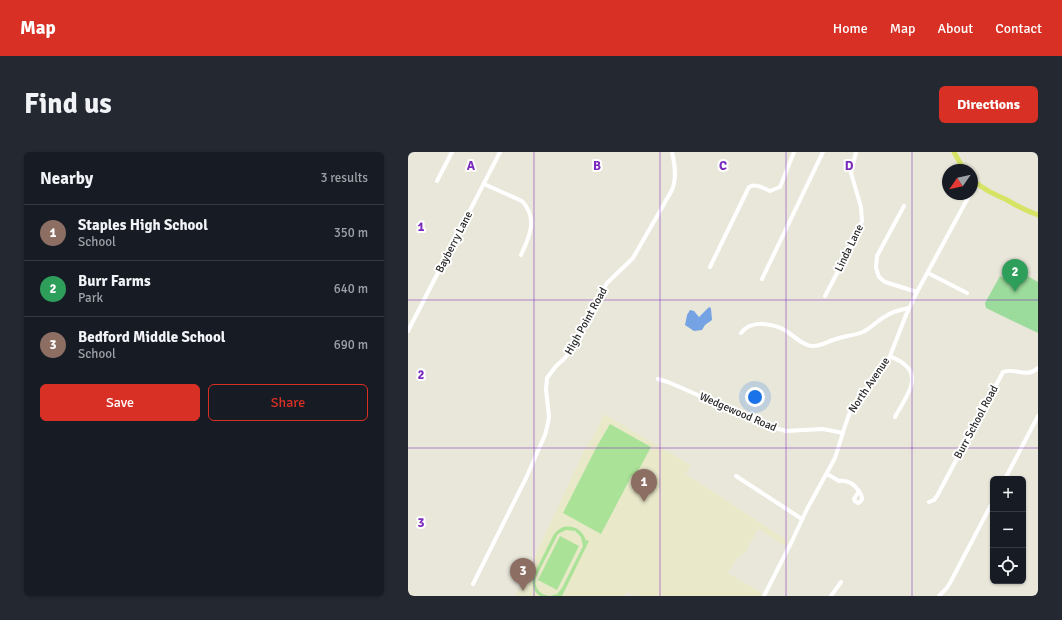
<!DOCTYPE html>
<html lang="en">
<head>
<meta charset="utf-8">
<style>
	body { margin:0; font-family:Signika,sans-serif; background:#242831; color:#f1f3f6 }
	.controls { position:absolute; right:12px; bottom:12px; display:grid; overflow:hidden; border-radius:6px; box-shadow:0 1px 3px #0004 }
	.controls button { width:36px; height:36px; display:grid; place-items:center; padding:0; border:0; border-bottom:1px solid #363941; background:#171b24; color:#f1f3f6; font:20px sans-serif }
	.compass { position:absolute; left:534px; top:12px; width:36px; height:36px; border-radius:50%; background:#171b24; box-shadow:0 1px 3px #0004; rotate:236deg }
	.you { position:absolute; left:347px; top:245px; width:14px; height:14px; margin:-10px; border:3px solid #fff; border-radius:50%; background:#1a73e8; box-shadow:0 0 0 6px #1a73e833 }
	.badge { display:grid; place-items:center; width:26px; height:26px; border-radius:50%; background:#d93025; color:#fff; font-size:13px; font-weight:700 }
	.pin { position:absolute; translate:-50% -33px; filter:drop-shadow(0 1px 2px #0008) }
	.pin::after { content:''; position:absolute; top:21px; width:14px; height:12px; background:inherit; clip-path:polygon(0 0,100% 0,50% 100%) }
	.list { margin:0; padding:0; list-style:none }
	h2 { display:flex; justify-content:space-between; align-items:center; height:52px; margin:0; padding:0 16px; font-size:17px }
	h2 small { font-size:13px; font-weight:400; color:#9ea1a6 }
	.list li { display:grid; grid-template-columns:26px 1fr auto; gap:12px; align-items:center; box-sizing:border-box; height:56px; padding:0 16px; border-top:1px solid #363941 }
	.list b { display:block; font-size:15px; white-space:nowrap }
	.list p { margin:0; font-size:13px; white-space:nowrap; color:#9ea1a6 }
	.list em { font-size:13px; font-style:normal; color:#9ea1a6 }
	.actions { display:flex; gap:8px; padding:12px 16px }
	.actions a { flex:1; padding:9px 0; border:1px solid #d93025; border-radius:6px; text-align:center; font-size:14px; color:#d93025 }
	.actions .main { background:#d93025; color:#fff }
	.icon { flex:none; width:22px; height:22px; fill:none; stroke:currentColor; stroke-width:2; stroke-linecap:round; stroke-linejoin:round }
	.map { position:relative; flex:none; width:630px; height:444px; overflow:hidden; border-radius:6px }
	header { display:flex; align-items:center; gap:24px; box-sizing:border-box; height:56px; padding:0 20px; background:#d93025; color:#fff }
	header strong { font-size:19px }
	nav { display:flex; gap:22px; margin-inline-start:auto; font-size:14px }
	.intro { display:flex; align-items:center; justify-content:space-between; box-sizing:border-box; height:96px; padding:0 24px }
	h1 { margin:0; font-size:28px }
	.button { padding:10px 18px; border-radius:6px; background:#d93025; color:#fff; font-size:14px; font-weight:700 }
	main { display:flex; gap:24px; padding:0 24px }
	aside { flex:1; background:#171b24; border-radius:6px; box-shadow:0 1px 3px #0004 }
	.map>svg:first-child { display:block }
</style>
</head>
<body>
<header>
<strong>Map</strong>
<nav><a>Home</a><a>Map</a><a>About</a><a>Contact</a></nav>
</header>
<div class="intro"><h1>Find us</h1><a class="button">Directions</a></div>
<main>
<aside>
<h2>Nearby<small>3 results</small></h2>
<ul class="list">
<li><span class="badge" style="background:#8d6e63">1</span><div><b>Staples High School</b><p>School</p></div><em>350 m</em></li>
<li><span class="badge" style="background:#2e9e5b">2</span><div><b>Burr Farms</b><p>Park</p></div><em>640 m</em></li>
<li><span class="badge" style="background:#8d6e63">3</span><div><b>Bedford Middle School</b><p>School</p></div><em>690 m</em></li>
</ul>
<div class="actions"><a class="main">Save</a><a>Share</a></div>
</aside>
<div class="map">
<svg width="630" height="444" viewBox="0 0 630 444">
	<rect width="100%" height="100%" fill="#e9e7da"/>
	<!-- education -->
	<path fill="#e9e9ca" d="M196,262L283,313L278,322L380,389L377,394L350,377L337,401L329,406L320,421L354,441L352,444H226L218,440L216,444H108L178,295L186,283Z"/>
	<!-- green -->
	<path fill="#9bdb9b" d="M609,118L630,130V181L578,156L577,151L592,124L603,130Z"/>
	<!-- pitch -->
	<g fill="#aae297">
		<path d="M202,272L243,295L230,319L223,325L193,382L155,361L188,296Z"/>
		<path d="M155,375C166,373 175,378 178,389L179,388L181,389L154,444H142L149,442L154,436L175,394L173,385L167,379L158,378L150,382L128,425C126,435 131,443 142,444H132C125,439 123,432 125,424L146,382L150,378Z"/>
		<path d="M152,384L171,394L149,438L130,428Z"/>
	</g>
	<!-- water -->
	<path fill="#75a2e3" d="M302,155L303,157L304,168L297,173L294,178L286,179L277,173L279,163L282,158L286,159L291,165L300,156Z"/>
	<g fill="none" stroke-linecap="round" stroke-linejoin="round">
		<!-- minor -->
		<g stroke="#fff" stroke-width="4">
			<path d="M29,29L44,0"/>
			<path d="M76,32L114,49C130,66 122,84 113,103"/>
			<path d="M564,39L570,32"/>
			<path d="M496,54L469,104L468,116L471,125L477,130L509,140"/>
			<path d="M302,115L341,35C348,31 355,36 362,39L372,35L386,0"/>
			<path d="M520,121L559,141"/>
			<path d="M354,127L415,0"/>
			<path d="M417,144L447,87L454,69L453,55L443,21L448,0"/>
			<path d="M0,179L92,0"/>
			<path d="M333,181C342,168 362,171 375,177C384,182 395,194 404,194C411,195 419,190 425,188C435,184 445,184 455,180C463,176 470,168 478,164C485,159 493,158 501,156"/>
			<path d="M482,204C487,207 494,209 498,214C514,227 494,251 487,265"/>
			<path d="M250,227L260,230L363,275L378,279L415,277L435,281"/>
			<path d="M419,322L431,329C439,328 446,332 451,339C453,342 456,346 453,349L450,351L447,349L446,347L451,339"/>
			<path d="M328,324L394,367"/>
			<path d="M597,327L630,264"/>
			<path d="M521,350L526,348L529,344L595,220C607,215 618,227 630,216"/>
			<path d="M65,432L118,326L137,283L140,271L141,264L138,238L139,226L148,214L156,207L164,197L199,131L225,106L264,38C269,26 267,13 264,0"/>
			<path d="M356,444L384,389L399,357L427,306L438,271L442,260L468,226L482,204L498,163L509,140L562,42"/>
			<path d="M423,444L433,430"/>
			<path d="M531,444L538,437L542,431L585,349"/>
		</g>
		<!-- major -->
		<g stroke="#d7e365" stroke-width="5">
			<path d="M546,0L556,18"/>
			<path d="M564,27C574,37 586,42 599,48C609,54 619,59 630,63"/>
		</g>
	</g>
	<!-- grid -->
	<path fill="none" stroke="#7b2cbf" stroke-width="1" stroke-opacity="0.55" d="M126,0V444M252,0V444M378,0V444M504,0V444M0,148H630M0,296H630"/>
	<g text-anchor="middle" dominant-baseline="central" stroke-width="4" stroke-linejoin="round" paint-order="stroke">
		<!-- street labels -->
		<g font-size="11" fill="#272727" stroke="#fff">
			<text transform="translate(46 90) rotate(-63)">Bayberry Lane</text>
			<text transform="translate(441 96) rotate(-64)">Linda Lane</text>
			<text transform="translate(178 169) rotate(-61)">High Point Road</text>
			<text transform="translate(461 233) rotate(-56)">North Avenue</text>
			<text transform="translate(330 260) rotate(23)">Wedgewood Road</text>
			<text transform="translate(568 270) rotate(-62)">Burr School Road</text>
		</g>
	</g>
	<g font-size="13" text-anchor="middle" font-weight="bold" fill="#7b2cbf" stroke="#fff" stroke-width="4" stroke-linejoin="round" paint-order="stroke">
		<text x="63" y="18">A</text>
		<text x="189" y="18">B</text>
		<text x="315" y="18">C</text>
		<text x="441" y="18">D</text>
		<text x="13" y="79">1</text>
		<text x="13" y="227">2</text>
		<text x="13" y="375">3</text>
	</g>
</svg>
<div class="controls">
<button>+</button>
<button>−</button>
<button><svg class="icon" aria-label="locate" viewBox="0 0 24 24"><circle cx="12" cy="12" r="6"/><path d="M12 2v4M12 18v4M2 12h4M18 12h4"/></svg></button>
</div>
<svg class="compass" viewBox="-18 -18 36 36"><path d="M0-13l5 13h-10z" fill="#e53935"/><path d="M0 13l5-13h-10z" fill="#9ea1a6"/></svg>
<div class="you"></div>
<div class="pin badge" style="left:236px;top:350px;background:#8d6e63">1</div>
<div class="pin badge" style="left:607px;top:140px;background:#2e9e5b">2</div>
<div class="pin badge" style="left:115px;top:439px;background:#8d6e63">3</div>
</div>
</main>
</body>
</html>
